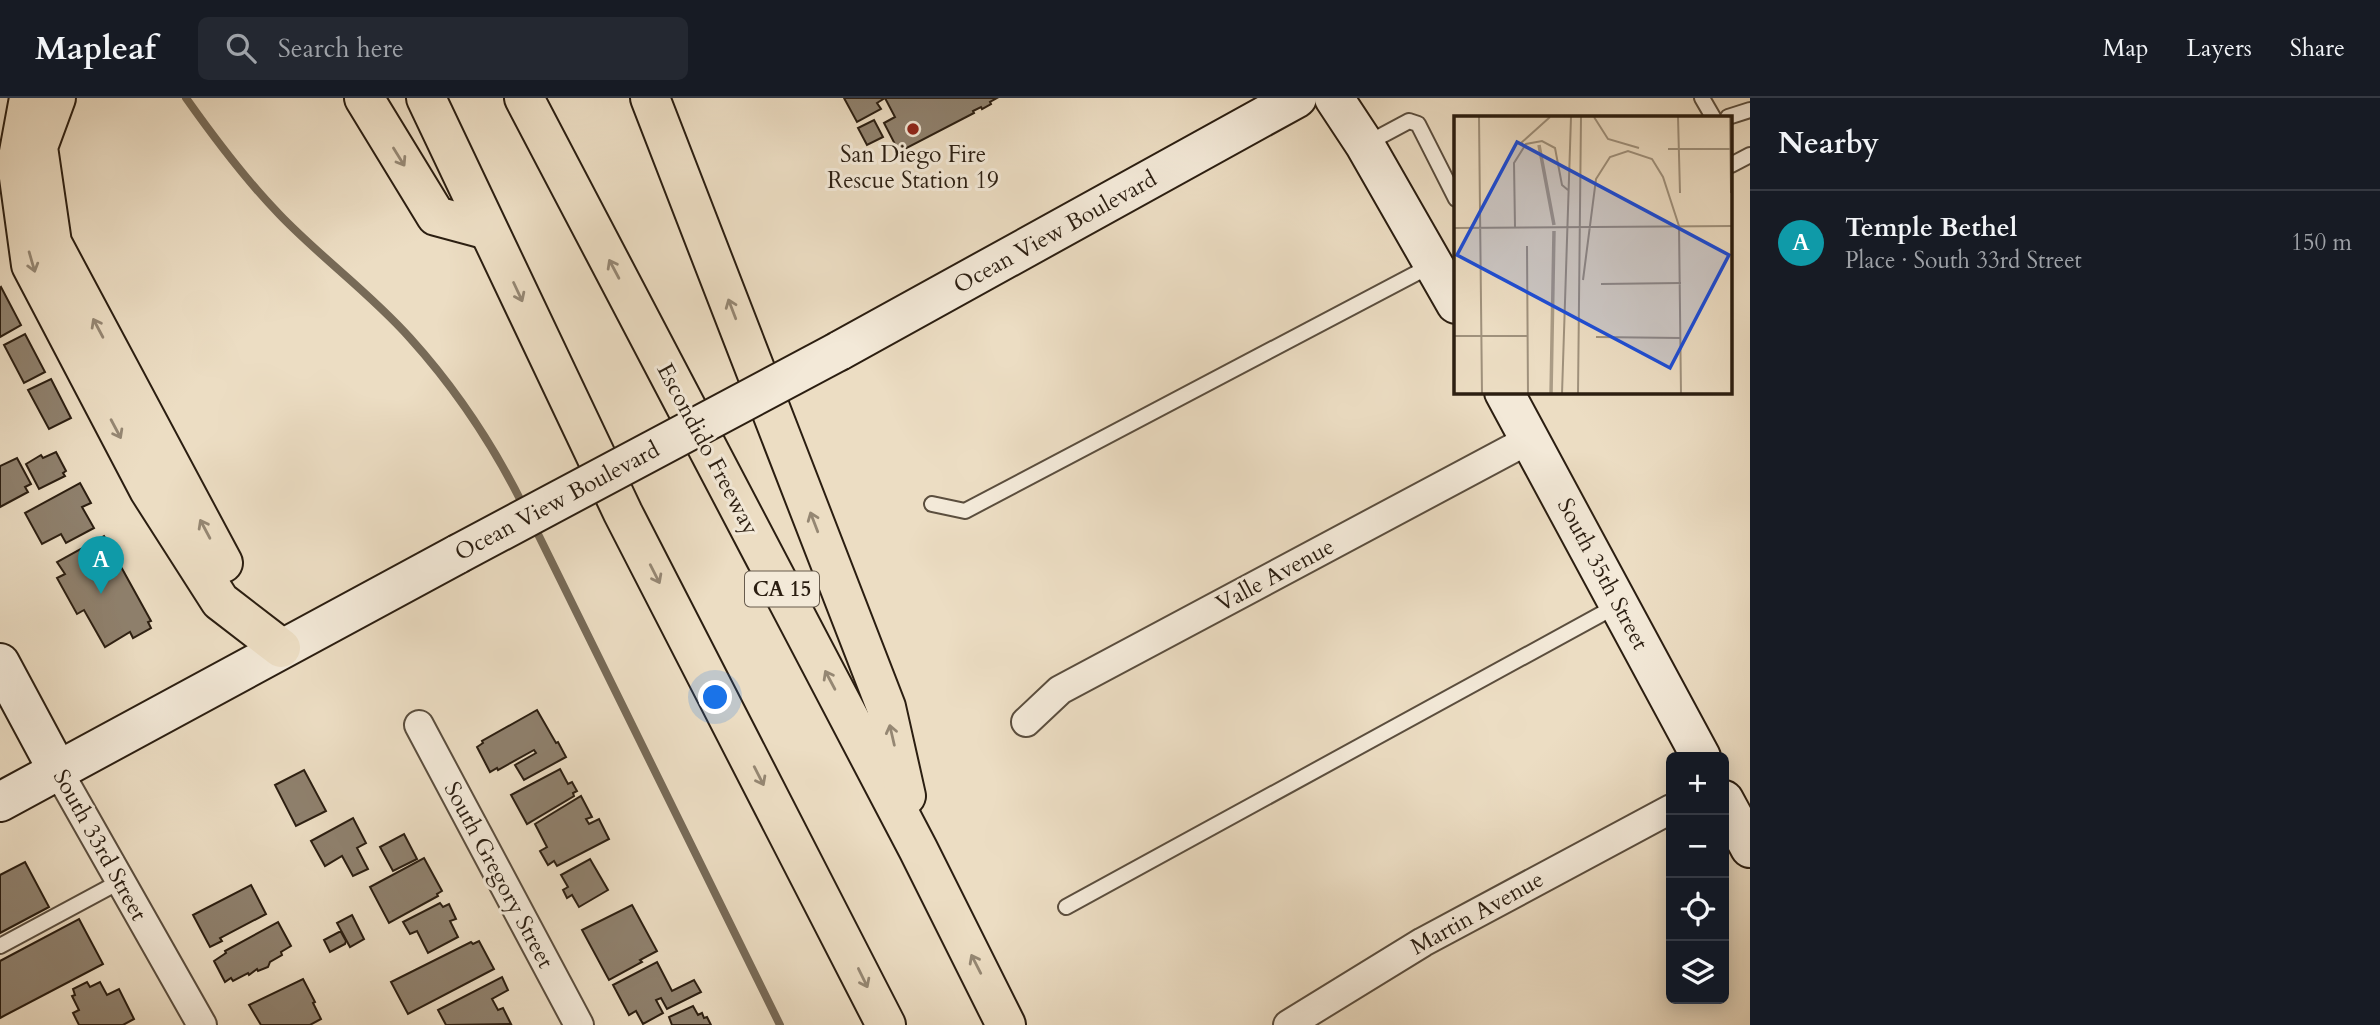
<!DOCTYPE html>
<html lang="en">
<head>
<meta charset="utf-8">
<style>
	body { margin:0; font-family:Cardo,serif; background:#242831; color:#f1f3f6 }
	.controls { position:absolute; right:21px; bottom:21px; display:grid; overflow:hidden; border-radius:10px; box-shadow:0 4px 18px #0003 }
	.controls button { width:63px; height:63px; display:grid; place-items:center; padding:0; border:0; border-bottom:2px solid #363941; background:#171b24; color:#f1f3f6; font:35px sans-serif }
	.you { position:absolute; left:716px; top:600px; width:24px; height:24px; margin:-18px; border:5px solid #fff; border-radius:50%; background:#1a73e8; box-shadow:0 0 0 10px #1a73e833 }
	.badge { display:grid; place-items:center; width:46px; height:46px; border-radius:50%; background:#b45309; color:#fff; font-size:23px; font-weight:700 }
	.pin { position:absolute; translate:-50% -58px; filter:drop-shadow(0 2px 4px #0008) }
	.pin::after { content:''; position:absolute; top:37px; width:24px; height:21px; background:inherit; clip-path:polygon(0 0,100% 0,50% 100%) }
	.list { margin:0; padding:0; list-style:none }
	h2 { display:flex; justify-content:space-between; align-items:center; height:91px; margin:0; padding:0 28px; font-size:30px }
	h2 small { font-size:23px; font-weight:400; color:#9ea1a6 }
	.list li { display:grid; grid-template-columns:46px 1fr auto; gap:21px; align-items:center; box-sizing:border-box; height:105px; padding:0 28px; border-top:2px solid #363941 }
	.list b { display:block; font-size:26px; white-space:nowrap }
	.list p { margin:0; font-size:23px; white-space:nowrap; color:#9ea1a6 }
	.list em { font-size:23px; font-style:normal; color:#9ea1a6 }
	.icon { flex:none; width:38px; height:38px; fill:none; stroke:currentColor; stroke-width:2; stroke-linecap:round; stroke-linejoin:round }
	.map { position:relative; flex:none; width:1750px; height:927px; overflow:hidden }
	header { display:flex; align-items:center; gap:42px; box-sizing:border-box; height:98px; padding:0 35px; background:#171b24; border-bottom:2px solid #363941 }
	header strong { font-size:33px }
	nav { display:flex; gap:38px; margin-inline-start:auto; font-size:24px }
	.search { width:490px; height:63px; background:#242831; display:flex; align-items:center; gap:18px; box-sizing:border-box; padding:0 24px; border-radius:10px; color:#9ea1a6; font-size:26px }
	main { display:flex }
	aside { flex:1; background:#171b24 }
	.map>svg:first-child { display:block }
</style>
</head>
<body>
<header>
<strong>Mapleaf</strong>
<div class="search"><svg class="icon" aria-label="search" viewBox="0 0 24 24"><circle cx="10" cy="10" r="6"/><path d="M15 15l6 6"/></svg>Search here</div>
<nav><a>Map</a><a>Layers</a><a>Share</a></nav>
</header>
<main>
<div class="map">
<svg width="1750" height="927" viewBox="0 0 1750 927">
	<rect width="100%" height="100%" fill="#ecddc3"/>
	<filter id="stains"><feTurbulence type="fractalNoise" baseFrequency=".00286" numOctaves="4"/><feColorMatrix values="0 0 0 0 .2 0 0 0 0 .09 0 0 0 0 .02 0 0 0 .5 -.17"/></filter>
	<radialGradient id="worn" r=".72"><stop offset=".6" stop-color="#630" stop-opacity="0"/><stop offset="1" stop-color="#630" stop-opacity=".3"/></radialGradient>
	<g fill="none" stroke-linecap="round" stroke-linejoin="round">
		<!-- stream -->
		<g stroke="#776a57" stroke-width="8">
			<path d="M186,0C215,41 244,80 279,116C320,159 370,195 410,240C457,292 494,348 525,411"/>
			<path d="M534,428L780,927"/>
		</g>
	</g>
	<!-- building -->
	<g fill="#8f816e" stroke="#2b1e11" stroke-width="2">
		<path d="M844,0H997L990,4L991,6L982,11L981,9L973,13L974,15L899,54L884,25L895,19L885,0L877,5L881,11L857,24Z"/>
		<path d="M874,22L883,39L867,47L858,30Z"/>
		<path d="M1,189L21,227L0,239V190Z"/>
		<path d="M25,236L45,274L24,285L4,247Z"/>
		<path d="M51,281L71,320L49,331L28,292Z"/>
		<path d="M56,354L66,373L63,375L65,378L39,391L26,366L41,357L43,360Z"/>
		<path d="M17,360L31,386L25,389L28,394L0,409V368Z"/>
		<path d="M80,385L91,405L82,409L94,430L66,445L61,436L42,446L25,415Z"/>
		<path d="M104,438L151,523L148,524L151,530L133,540L130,534L105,549L84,512L77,516L57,480L65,476L57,464Z"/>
		<path d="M537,612L556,645L558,644L566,659L524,682L515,667L536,655L534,652L498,672L497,670L490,674L477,649L483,645L482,643Z"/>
		<path d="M560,671L568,686L572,684L577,693L573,695L574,698L527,726L511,697Z"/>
		<path d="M304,672L326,713L296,728L275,687Z"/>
		<path d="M581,698L592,719L586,721L589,726L599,721L609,741L557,768L554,763L548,767L540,753L547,749L535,726Z"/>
		<path d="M353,720L366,745L357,750L368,771L353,778L342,758L325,768L311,743Z"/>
		<path d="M404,736L417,761L393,773L380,749Z"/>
		<path d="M424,760L442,793L437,796L438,798L389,825L370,789Z"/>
		<path d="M590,761L608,792L579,809L572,797L567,800L563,792L568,789L561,777Z"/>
		<path d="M25,764L49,809L0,835V777Z"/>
		<path d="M251,787L266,816L220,840L222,843L210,849L193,817Z"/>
		<path d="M440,805L443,809L449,806L456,821L450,823L458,839L428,855L417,833L410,836L403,824Z"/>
		<path d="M632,807L657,853L640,862L642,864L609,882L582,832Z"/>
		<path d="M352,817L364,841L350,849L337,825Z"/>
		<path d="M79,821L103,866L0,920V863Z"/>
		<path d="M278,824L291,848L281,854L282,857L270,864L268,869L258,873L257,871L249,877L248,875L233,883L231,880L225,884L214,863L226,855L225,853Z"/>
		<path d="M339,834H341L346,843L345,846L330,854L324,842Z"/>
		<path d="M479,843L494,871L408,916L391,884L471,844L473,846Z"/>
		<path d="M657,864L672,893L694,882L701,894L667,911L661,900L656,902L663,915L643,926L636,913L629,917L613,887Z"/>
		<path d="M502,879L508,892L492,901L498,912L503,910L511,926L446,927L438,912Z"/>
		<path d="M303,881L315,904L313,905L321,921L310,927H261L249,907Z"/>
		<path d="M87,884L90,889L100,884L107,897L119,891L134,921L123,927H79L73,915L79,912L72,898L75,897L73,891Z"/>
		<path d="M693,908L698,917L702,915L704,920L707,919L711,927H672L669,919Z"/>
	</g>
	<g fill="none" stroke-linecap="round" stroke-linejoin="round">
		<defs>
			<g id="lane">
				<path d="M1702,0L1713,19"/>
				<path d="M1728,19L1750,12"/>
				<path d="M1366,46L1409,23L1418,26L1456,101"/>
				<path d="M1731,67L1750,57"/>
				<path d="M932,406L965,413L1432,167"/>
				<path d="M1066,809L1618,507"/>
				<path d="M0,848L119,784"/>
			</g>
			<g id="street">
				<path d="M1026,624L1060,592L1530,341"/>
				<path d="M419,627L579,927"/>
				<path d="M58,673L202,927"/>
				<path d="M1288,927L1423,844L1671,711"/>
			</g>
			<g id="secondary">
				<path d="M1334,0L1365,47L1456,206"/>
				<path d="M839,253L1297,0"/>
				<path d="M1504,294L1701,659"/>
				<path d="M0,565L58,673"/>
				<path d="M1724,702L1750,750"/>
				<path d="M0,704L458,456"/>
			</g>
			<g id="highway">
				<path d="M29,0L17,65L31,167L149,392L220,503L281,550"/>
				<path d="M56,0L38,49L52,145L223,465"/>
				<path d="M364,0L436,118L488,132"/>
				<path d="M426,0L623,415L886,927"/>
				<path d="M524,0L918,751L1006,927"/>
				<path d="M650,0L886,609L906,698"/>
			</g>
		</defs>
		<!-- lane casing -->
		<use href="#lane" stroke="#5b4e3e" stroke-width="18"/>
		<!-- street casing -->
		<use href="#street" stroke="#5b4e3e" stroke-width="32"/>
		<!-- secondary casing -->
		<use href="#secondary" stroke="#2b1e11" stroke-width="42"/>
		<!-- highway casing -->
		<use href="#highway" stroke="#2b1e11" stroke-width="42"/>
		<!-- lane -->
		<use href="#lane" stroke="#f3e9d8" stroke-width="14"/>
		<!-- street -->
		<use href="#street" stroke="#f3e9d8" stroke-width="28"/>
		<!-- secondary -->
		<use href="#secondary" stroke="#f3e9d8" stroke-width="38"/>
		<!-- highway -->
		<use href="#highway" stroke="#ecddc3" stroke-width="38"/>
		<defs>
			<path id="secondary-bridge" d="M458,456L839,253"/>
		</defs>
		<!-- secondary-bridge casing -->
		<use href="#secondary-bridge" stroke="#2b1e11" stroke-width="42" stroke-linecap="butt"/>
		<!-- secondary-bridge -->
		<use href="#secondary-bridge" stroke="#f3e9d8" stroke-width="38"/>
	</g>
	<!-- one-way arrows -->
	<defs><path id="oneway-shaft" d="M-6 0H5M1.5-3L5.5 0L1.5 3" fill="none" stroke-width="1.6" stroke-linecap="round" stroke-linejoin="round" transform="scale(1.75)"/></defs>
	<g stroke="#958773">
		<use href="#oneway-shaft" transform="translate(399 59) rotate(58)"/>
		<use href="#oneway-shaft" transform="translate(32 164) rotate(74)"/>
		<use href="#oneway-shaft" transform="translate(614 171) rotate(-118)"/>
		<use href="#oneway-shaft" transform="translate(518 194) rotate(65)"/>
		<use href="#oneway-shaft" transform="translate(732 211) rotate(-111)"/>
		<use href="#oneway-shaft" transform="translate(98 230) rotate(-118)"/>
		<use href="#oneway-shaft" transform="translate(116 331) rotate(62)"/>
		<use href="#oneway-shaft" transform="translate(814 424) rotate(-111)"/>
		<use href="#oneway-shaft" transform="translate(205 431) rotate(-118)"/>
		<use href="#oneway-shaft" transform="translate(655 476) rotate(63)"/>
		<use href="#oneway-shaft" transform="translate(830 582) rotate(-118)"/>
		<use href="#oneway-shaft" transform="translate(892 637) rotate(-103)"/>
		<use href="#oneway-shaft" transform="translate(759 678) rotate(63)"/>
		<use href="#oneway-shaft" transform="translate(976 866) rotate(-117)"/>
		<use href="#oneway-shaft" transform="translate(863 880) rotate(64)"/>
	</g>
	<!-- markers -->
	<circle fill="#8f2418" stroke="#f3e9d8" stroke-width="2.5" cx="913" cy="31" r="7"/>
	<g text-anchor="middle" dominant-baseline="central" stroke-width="6" stroke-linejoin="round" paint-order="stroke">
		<!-- shield labels -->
		<rect fill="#f3e9d8" stroke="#675b4d" stroke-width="2" x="745" y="473.5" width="74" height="35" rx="5"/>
		<g font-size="21" font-weight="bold" fill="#2b1e11">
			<text x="782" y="491">CA 15</text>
		</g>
		<!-- poi labels -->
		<g font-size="23" fill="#2b1e11" stroke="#f3e9d8">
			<text x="913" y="56">San Diego Fire<tspan x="913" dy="26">Rescue Station 19</tspan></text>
		</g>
		<!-- street labels -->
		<g font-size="23" fill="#2b1e11" stroke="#f3e9d8">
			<text transform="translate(1055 134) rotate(-29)">Ocean View Boulevard</text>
			<text transform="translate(708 351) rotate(62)">Escondido Freeway</text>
			<text transform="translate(557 403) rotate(-28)">Ocean View Boulevard</text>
			<text transform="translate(1603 476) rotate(62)">South 35th Street</text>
			<text transform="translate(1275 477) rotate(-28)">Valle Avenue</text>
			<text transform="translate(100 747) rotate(61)">South 33rd Street</text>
			<text transform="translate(499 777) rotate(62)">South Gregory Street</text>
			<text transform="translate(1477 815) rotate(-29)">Martin Avenue</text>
		</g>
	</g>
	<!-- overview -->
	<g transform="translate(1454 18)">
		<rect width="278" height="278" fill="#ecddc3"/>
		<path fill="none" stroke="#aa9c86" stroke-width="3.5" d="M85,29L100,109M97,278L100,115"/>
		<path fill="none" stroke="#9f917c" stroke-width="2" d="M25,1L28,278M140,1L154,23L185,32M224,1L226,77M276,1L277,77M67,27L96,1M214,33H279M225,110L227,278M61,111L60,47L72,28L88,25L101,32L108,69L114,74M0,112L279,110M73,130L74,278M129,164L142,63L156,41L174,35L198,43L209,61L225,110M147,168L227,167M0,220H73M142,221L227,222M108,278L117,1M124,278L127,1"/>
		<path fill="#1d4ed8" fill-opacity="0.15" stroke="#1d4ed8" stroke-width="3.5" d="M63,26L275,139L216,252L3,139Z"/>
		<rect width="278" height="278" fill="none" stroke="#2b1e11" stroke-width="3.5"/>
	</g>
	<rect width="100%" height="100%" filter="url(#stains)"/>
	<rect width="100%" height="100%" fill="url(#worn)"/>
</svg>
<div class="controls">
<button>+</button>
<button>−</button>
<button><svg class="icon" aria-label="locate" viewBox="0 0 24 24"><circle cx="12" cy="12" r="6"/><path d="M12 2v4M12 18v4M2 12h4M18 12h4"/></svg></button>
<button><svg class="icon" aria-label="layers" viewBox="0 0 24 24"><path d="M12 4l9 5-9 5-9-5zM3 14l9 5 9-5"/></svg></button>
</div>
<div class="you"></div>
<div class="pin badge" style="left:101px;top:496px;background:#0f9aa8">A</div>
</div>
<aside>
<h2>Nearby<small></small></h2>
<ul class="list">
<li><span class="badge" style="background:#0f9aa8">A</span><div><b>Temple Bethel</b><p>Place · South 33rd Street</p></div><em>150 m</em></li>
</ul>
</aside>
</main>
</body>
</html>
